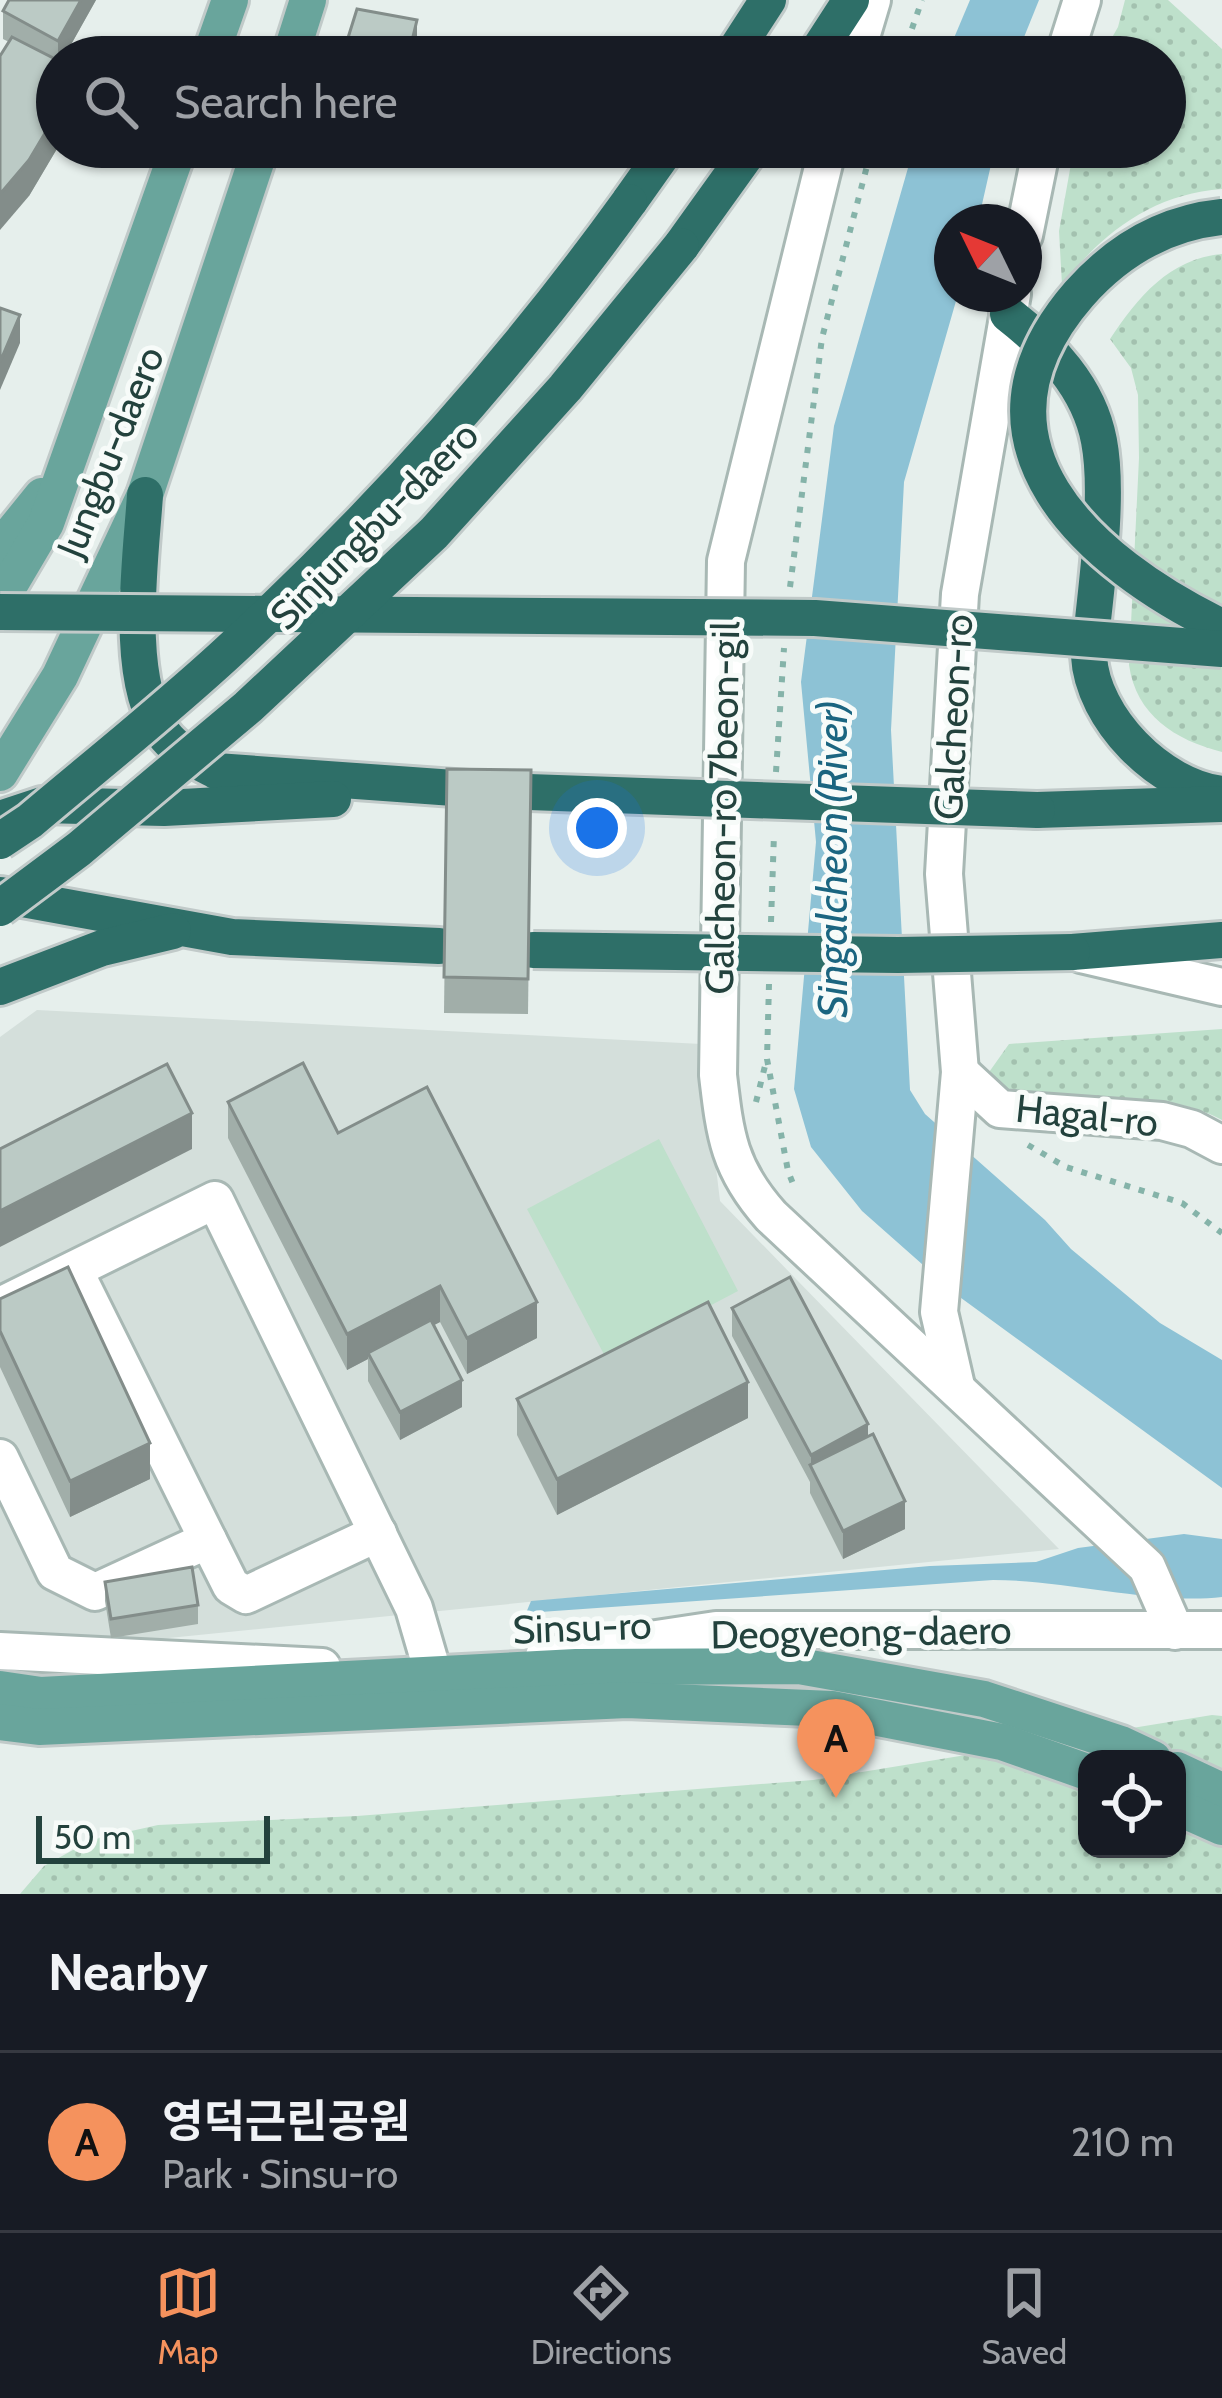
<!DOCTYPE html>
<html lang="en">
<head>
<meta charset="utf-8">
<style>
	body { margin:0; font-family:Cabin,"Noto Sans KR",sans-serif; background:#20242c; color:#f1f3f6 }
	.controls { position:absolute; right:36px; bottom:36px; display:grid; overflow:hidden; border-radius:24px; box-shadow:0 3px 9px #0004 }
	.controls button { width:108px; height:108px; display:grid; place-items:center; padding:0; border:0; border-bottom:3px solid #363941; background:#171b24; color:#f1f3f6; font:60px sans-serif }
	.compass { position:absolute; left:934px; top:204px; width:108px; height:108px; border-radius:50%; background:#171b24; box-shadow:0 3px 9px #0004; rotate:313deg }
	.scale { position:absolute; left:36px; bottom:30px; width:234px; box-sizing:border-box; padding-left:12px; border:6px solid #23423d; border-top:0; font-size:33px; line-height:42px; white-space:nowrap; color:#23423d; -webkit-text-stroke:9px #f7fbf9; paint-order:stroke }
	.you { position:absolute; left:597px; top:828px; width:42px; height:42px; margin:-30px; border:9px solid #fff; border-radius:50%; background:#1a73e8; box-shadow:0 0 0 18px #1a73e833 }
	.badge { display:grid; place-items:center; width:78px; height:78px; border-radius:50%; background:#f5925d; color:#111; font-size:39px; font-weight:700 }
	.pin { position:absolute; translate:-50% -99px; filter:drop-shadow(0 3px 6px #0008) }
	.pin::after { content:''; position:absolute; top:63px; width:42px; height:36px; background:inherit; clip-path:polygon(0 0,100% 0,50% 100%) }
	.list { margin:0; padding:0; list-style:none }
	h2 { display:flex; justify-content:space-between; align-items:center; height:156px; margin:0; padding:0 48px; font-size:51px }
	h2 small { font-size:39px; font-weight:400; color:#9ea1a6 }
	.list li { display:grid; grid-template-columns:78px 1fr auto; gap:36px; align-items:center; box-sizing:border-box; height:180px; padding:0 48px; border-top:3px solid #363941 }
	.list b { display:block; font-size:45px; white-space:nowrap }
	.list p { margin:0; font-size:39px; white-space:nowrap; color:#9ea1a6 }
	.list em { font-size:39px; font-style:normal; color:#9ea1a6 }
	.icon { flex:none; width:66px; height:66px; fill:none; stroke:currentColor; stroke-width:2; stroke-linecap:round; stroke-linejoin:round }
	.map { position:relative; flex:none; width:1222px; height:1894px; overflow:hidden }
	.search { position:absolute; background:#171b24; box-shadow:0 3px 9px #0004; left:36px; right:36px; top:36px; height:132px; display:flex; align-items:center; gap:30px; box-sizing:border-box; padding:0 42px; border-radius:66px; color:#9ea1a6; font-size:45px }
	.sheet { height:336px; background:#171b24 }
	nav { display:flex; justify-content:space-around; align-items:center; box-sizing:border-box; height:168px; border-top:3px solid #363941; background:#171b24; font-size:33px; color:#9ea1a6 }
	nav a { display:grid; justify-items:center; gap:6px }
	nav .on { color:#f5925d }
	.map>svg:first-child { display:block }
</style>
</head>
<body>
<div class="map">
<svg width="1222" height="1894" viewBox="0 0 1222 1894">
	<defs>
		<pattern id="grass-dots" width="8" height="8" patternUnits="userSpaceOnUse" patternTransform="scale(3)"><rect width="8" height="8" fill="#bee0cb"/><path d="M2 2h.1M6 6h.1" fill="none" stroke="#a3c1af" stroke-width="1.8" stroke-linecap="round"/></pattern>
	</defs>
	<rect width="100%" height="100%" fill="#e6efec"/>
	<!-- built -->
	<path fill="#d4dfdb" d="M37,1010L701,1044L720,1201L1059,1549L69,1648L0,1638V1037Z"/>
	<!-- grass -->
	<g fill="url(#grass-dots)" fill-rule="evenodd">
		<path d="M1125,0H1168L1222,49V189C1153,194 1103,232 1062,285L1059,231L1074,147H1165V57H1101L1118,27Z"/>
		<path d="M1222,254V752C1175,740 1136,715 1129,665L1139,458L1138,395L1131,368L1110,339C1138,297 1169,259 1222,254Z"/>
		<path d="M1222,1029V1120C1160,1087 1075,1102 1007,1106L987,1075L1009,1044Z"/>
		<path d="M1212,1715L1222,1716V1894H20L44,1866L91,1840L158,1825L357,1816L813,1780ZM1087,1759H1177V1849H1087Z"/>
	</g>
	<!-- garden -->
	<path fill="#bee0cb" d="M659,1139L738,1291L607,1360L527,1209Z"/>
	<!-- water -->
	<g fill="#8dc2d5">
		<path d="M970,0H1039L1016,57H946Z"/>
		<path d="M914,147H995L978,222H952V294H958L904,482L891,730L910,1090L925,1114L1045,1220L1071,1249L1160,1323L1222,1360V1488L957,1295L862,1211L811,1147L794,1089L816,842L801,682L834,426Z"/>
		<path d="M1184,1534L1222,1539V1597C1154,1605 1067,1580 993,1580L526,1613L531,1601L930,1566L1036,1562L1078,1548Z"/>
	</g>
	<g fill="none" stroke-linecap="round" stroke-linejoin="round">
		<defs>
			<g id="minor">
				<path d="M855,57L872,0"/>
				<path d="M1064,57L1082,0"/>
				<path d="M828,147L726,561L718,1075C725,1136 729,1169 771,1216L1147,1567L1175,1631"/>
				<path d="M1024,235L1042,147"/>
				<path d="M1081,954L1222,987"/>
				<path d="M960,1072L1000,1109L1162,1121L1192,1129L1222,1145"/>
				<path d="M74,1270L208,1540"/>
				<path d="M0,1306L215,1200L414,1608L433,1673"/>
				<path d="M956,1386L939,1312L960,1072L944,874L960,594L1012,294"/>
				<path d="M0,1458L55,1572L95,1592L208,1540L231,1586L246,1595L378,1533"/>
				<path d="M0,1651L322,1667"/>
				<path d="M544,1656L716,1630H1222"/>
			</g>
			<g id="major">
				<path d="M210,57L230,0"/>
				<path d="M290,57L308,0"/>
				<path d="M0,548L42,496"/>
				<path d="M0,601L46,523L179,147"/>
				<path d="M0,773L60,676L145,495L261,147"/>
				<path d="M0,1689L41,1695L576,1667L799,1666L984,1699L1121,1744L1153,1759"/>
				<path d="M0,1722L39,1727L627,1700L832,1709L1002,1742L1087,1772"/>
				<path d="M1177,1770L1222,1791"/>
				<path d="M1177,1807L1222,1827"/>
			</g>
			<g id="highway">
				<path d="M731,57L768,0"/>
				<path d="M814,57L851,0"/>
				<path d="M629,202L668,147"/>
				<path d="M681,246L752,147"/>
				<path d="M1008,314C1049,346 1089,387 1099,441C1110,498 1095,596 1089,656C1092,718 1160,787 1222,794"/>
				<path d="M145,495C141,558 123,681 163,733C176,751 197,761 216,771L496,791"/>
				<path d="M1037,810L1222,804"/>
				<path d="M0,819L42,805L164,808L333,799"/>
				<path d="M0,895L232,937L439,946"/>
				<path d="M1072,952L1222,940"/>
				<path d="M0,987L102,948L173,931"/>
			</g>
		</defs>
		<!-- minor casing -->
		<use href="#minor" stroke="#a8b8b4" stroke-width="42"/>
		<!-- major casing -->
		<use href="#major" stroke="#c1cac9" stroke-width="42"/>
		<!-- highway casing -->
		<use href="#highway" stroke="#c1cac9" stroke-width="42"/>
		<!-- path -->
		<g stroke="#85b3a9" stroke-width="6" stroke-dasharray="6 9" stroke-linecap="butt">
			<path d="M902,57L922,0"/>
			<path d="M790,587L822,338L872,147"/>
			<path d="M776,772L784,648"/>
			<path d="M771,922L774,834"/>
			<path d="M769,984L767,1059L788,1171L795,1189"/>
			<path d="M756,1102L766,1062"/>
			<path d="M1028,1145L1066,1167L1182,1203L1222,1233"/>
		</g>
		<!-- minor -->
		<use href="#minor" stroke="#fff" stroke-width="36"/>
		<!-- major -->
		<use href="#major" stroke="#69a59c" stroke-width="36"/>
		<!-- highway -->
		<use href="#highway" stroke="#2e6f68" stroke-width="36"/>
		<defs>
			<g id="highway-bridge">
				<path d="M1222,217C1164,223 1117,251 1079,294C951,441 1089,563 1222,627"/>
				<path d="M0,612L815,618L1222,649"/>
				<path d="M498,791L1037,810"/>
				<path d="M0,841L30,821C95,766 163,712 226,654C375,517 510,367 629,202"/>
				<path d="M0,908L79,849L248,707L434,533L565,388L681,246"/>
				<path d="M533,950L898,955L1072,952"/>
			</g>
		</defs>
		<!-- highway-bridge casing -->
		<use href="#highway-bridge" stroke="#c1cac9" stroke-width="42" stroke-linecap="butt"/>
		<!-- highway-bridge -->
		<use href="#highway-bridge" stroke="#2e6f68" stroke-width="36"/>
	</g>
	<!-- wall -->
	<g fill="#a1aea9">
		<path d="M96,0L64,57H57L58,147L29,196L9,42L3,39V11Z"/>
		<path d="M447,769L531,770L528,1014L444,1013Z"/>
		<path d="M228,1102L338,1133L537,1338L467,1374L440,1322L434,1325L462,1407L400,1440L368,1381V1359L347,1370L228,1138Z"/>
		<path d="M0,1299L150,1479L70,1517L0,1367Z"/>
		<path d="M732,1308L868,1436L905,1529L843,1559L810,1493V1482L732,1336Z"/>
		<path d="M517,1399L748,1418L557,1515L517,1435Z"/>
		<path d="M105,1582L198,1605V1624L111,1638L105,1601Z"/>
	</g>
	<!-- shaded-wall -->
	<g fill="#838d8a">
		<path d="M81,0H96L64,57H58V41Z"/>
		<path d="M417,20V56L408,57Z"/>
		<path d="M57,113L58,147L29,196L0,230V194Z"/>
		<path d="M20,315V343L0,390V362Z"/>
		<path d="M192,1113V1149L0,1247V1211Z"/>
		<path d="M440,1286V1322L371,1358L368,1353V1359L347,1370V1334Z"/>
		<path d="M537,1302V1338L467,1374V1338Z"/>
		<path d="M462,1380V1407L400,1440V1412Z"/>
		<path d="M748,1382V1418L557,1515V1479Z"/>
		<path d="M868,1424V1452L811,1466V1455Z"/>
		<path d="M150,1443V1479L70,1517V1481Z"/>
		<path d="M905,1501V1529L843,1559V1531Z"/>
	</g>
	<!-- building -->
	<g fill="#bbcac5" stroke="#838d8a" stroke-width="3">
		<path d="M9,0H81L58,41L3,11Z"/>
		<path d="M357,9L417,20L408,57H342Z"/>
		<path d="M12,37L57,60V113L29,160L0,194V56Z"/>
		<path d="M0,308L20,315L0,362Z"/>
		<path d="M447,769L531,770L528,979L444,977Z"/>
		<path d="M303,1063L338,1133L427,1087L537,1302L467,1338L440,1286L347,1334L228,1102Z"/>
		<path d="M167,1064L192,1113L0,1211V1149Z"/>
		<path d="M68,1267L150,1443L70,1481L0,1331V1299Z"/>
		<path d="M790,1277L868,1424L811,1455L732,1308Z"/>
		<path d="M708,1302L748,1382L557,1479L517,1399Z"/>
		<path d="M431,1320L462,1380L400,1412L368,1353Z"/>
		<path d="M873,1434L905,1501L843,1531L810,1465Z"/>
		<path d="M192,1567L198,1605L111,1619L105,1582Z"/>
	</g>
	<g text-anchor="middle" dominant-baseline="central" stroke-width="10" stroke-linejoin="round" paint-order="stroke">
		<!-- street labels -->
		<g font-size="39" fill="#23423d" stroke="#f7fbf9">
			<text transform="translate(110 452) rotate(-68)">Jungbu-daero</text>
			<text transform="translate(374 525) rotate(-45)">Sinjungbu-daero</text>
			<text transform="translate(953 717) rotate(-87)">Galcheon-ro</text>
			<text transform="translate(722 808) rotate(-89)">Galcheon-ro 7beon-gil</text>
			<text transform="translate(1087 1115) rotate(6)">Hagal-ro</text>
			<text transform="translate(582 1627) rotate(-2)">Sinsu-ro</text>
			<text transform="translate(861 1632) rotate(-1)">Deogyeong-daero</text>
		</g>
		<!-- water labels -->
		<g font-size="42" font-style="italic" fill="#1b6580" stroke="#f7fbf9">
			<text transform="translate(832 859) rotate(-90)">Singalcheon (River)</text>
		</g>
	</g>
</svg>
<div class="controls">
<button><svg class="icon" aria-label="locate" viewBox="0 0 24 24"><circle cx="12" cy="12" r="6"/><path d="M12 2v4M12 18v4M2 12h4M18 12h4"/></svg></button>
</div>
<svg class="compass" viewBox="-18 -18 36 36"><path d="M0-13l5 13h-10z" fill="#e53935"/><path d="M0 13l5-13h-10z" fill="#9ea1a6"/></svg>
<div class="scale">50 m</div>
<div class="you"></div>
<div class="pin badge" style="left:836px;top:1798px">A</div>
<div class="search"><svg class="icon" aria-label="search" viewBox="0 0 24 24"><circle cx="10" cy="10" r="6"/><path d="M15 15l6 6"/></svg>Search here</div>
</div>
<section class="sheet">
<h2>Nearby<small></small></h2>
<ul class="list">
<li><span class="badge">A</span><div><b>영덕근린공원</b><p>Park · Sinsu-ro</p></div><em>210 m</em></li>
</ul>
</section>
<nav>
<a class="on"><svg class="icon" aria-label="map" viewBox="0 0 24 24"><path d="M3 6l6-2 6 2 6-2v14l-6 2-6-2-6 2zM9 4v14M15 6v14"/></svg>Map</a>
<a><svg class="icon" aria-label="directions" viewBox="0 0 24 24"><path d="M12 3l9 9-9 9-9-9zM9 14v-3h6M13 9l2 2-2 2"/></svg>Directions</a>
<a><svg class="icon" aria-label="saved" viewBox="0 0 24 24"><path d="M7 4h10v16l-5-4-5 4z"/></svg>Saved</a>
</nav>
</body>
</html>
